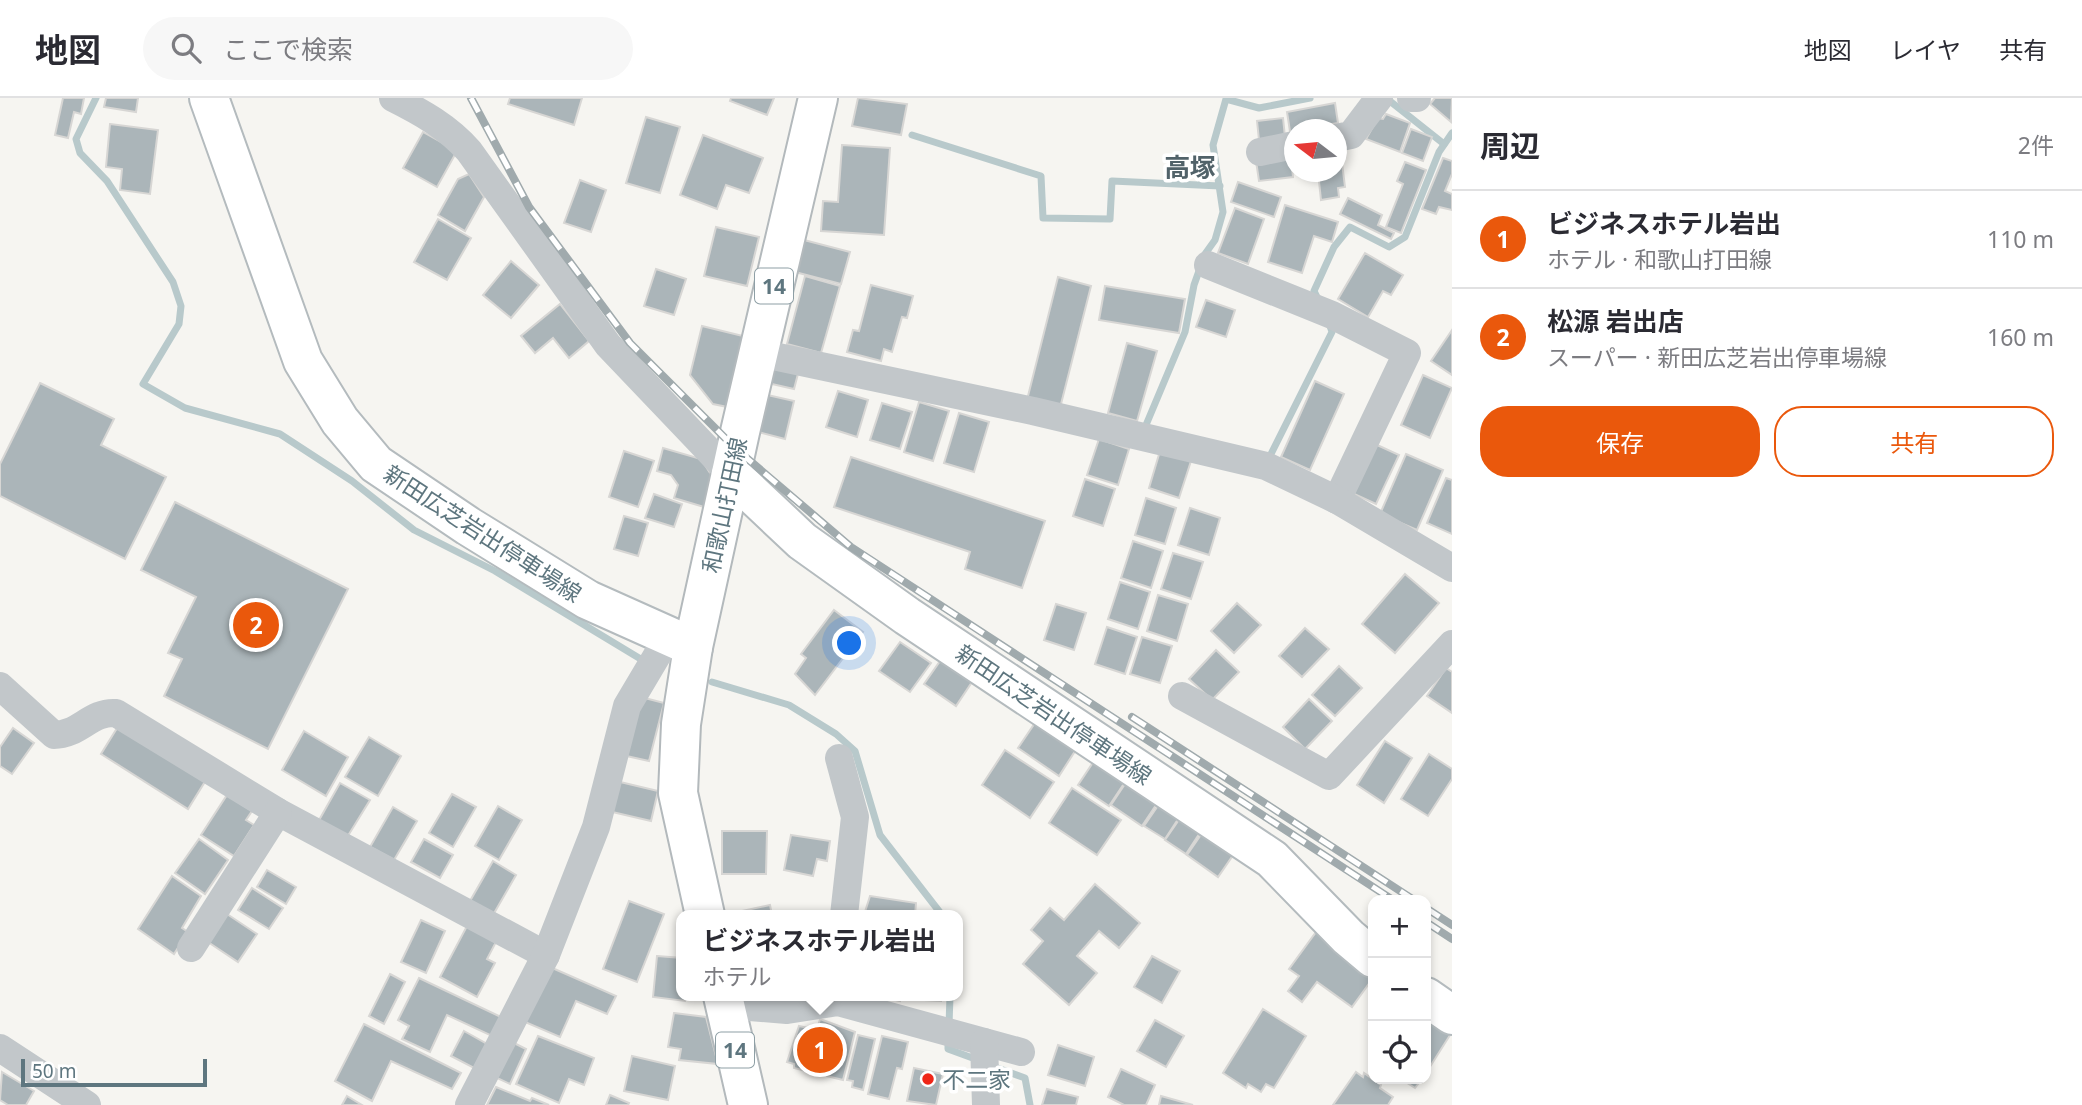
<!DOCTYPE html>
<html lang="ja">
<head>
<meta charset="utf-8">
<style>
	body { margin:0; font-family:"Noto Sans","Noto Sans JP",sans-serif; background:#f7f7f7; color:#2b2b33 }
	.controls { position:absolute; right:21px; bottom:21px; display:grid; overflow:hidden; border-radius:14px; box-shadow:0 4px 10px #0003 }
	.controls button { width:63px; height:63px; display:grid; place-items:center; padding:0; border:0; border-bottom:2px solid #e1e1e2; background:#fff; color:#2b2b33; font:35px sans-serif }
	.compass { position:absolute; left:1284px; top:21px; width:63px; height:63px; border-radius:50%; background:#fff; box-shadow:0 4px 10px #0003; rotate:286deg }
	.scale { position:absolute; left:21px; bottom:18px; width:186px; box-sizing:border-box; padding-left:7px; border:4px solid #5e767f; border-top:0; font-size:19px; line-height:24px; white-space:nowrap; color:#5e767f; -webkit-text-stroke:5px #fff; paint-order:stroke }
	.you { position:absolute; left:850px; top:546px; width:24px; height:24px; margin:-18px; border:5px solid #fff; border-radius:50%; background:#1a73e8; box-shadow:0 0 0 10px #1a73e833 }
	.badge { display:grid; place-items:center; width:46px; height:46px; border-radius:50%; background:#ea580c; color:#fff; font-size:23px; font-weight:700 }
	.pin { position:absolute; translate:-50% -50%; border:4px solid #fff; box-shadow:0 2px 7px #0006 }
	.popup { position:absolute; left:676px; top:812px; width:287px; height:91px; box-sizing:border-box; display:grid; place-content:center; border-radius:14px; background:#fff; filter:drop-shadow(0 2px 5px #0005); font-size:23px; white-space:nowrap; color:#7c7c81 }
	.popup b { font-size:26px; color:#2b2b33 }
	.popup::after { content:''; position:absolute; left:50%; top:100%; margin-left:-14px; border:14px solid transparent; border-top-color:#fff }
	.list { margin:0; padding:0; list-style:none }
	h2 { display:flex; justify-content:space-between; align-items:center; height:91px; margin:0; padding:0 28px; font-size:30px }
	h2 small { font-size:23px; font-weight:400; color:#7c7c81 }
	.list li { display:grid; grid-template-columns:46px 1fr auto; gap:21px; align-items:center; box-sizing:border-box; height:98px; padding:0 28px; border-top:2px solid #e1e1e2 }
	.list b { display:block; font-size:26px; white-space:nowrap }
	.list p { margin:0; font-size:23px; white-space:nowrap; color:#7c7c81 }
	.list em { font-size:23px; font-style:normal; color:#7c7c81 }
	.actions { display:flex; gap:14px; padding:21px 28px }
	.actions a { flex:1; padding:16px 0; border:2px solid #ea580c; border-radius:28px; text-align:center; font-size:24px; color:#ea580c }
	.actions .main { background:#ea580c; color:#fff }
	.icon { flex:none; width:38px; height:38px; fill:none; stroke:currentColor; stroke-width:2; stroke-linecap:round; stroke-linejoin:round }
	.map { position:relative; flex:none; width:1452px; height:1007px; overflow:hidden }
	header { display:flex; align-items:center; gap:42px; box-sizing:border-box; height:98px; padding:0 35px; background:#fff; border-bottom:2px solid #e1e1e2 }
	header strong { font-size:33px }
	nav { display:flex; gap:38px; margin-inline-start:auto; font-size:24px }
	.search { width:490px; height:63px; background:#f7f7f7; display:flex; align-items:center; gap:18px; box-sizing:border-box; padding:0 24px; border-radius:38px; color:#7c7c81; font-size:26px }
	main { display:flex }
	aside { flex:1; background:#fff }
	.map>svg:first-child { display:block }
</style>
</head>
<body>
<header>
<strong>地図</strong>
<div class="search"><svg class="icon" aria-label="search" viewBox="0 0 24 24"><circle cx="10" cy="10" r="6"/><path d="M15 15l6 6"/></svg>ここで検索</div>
<nav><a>地図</a><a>レイヤ</a><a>共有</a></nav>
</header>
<main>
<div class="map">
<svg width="1452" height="1007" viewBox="0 0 1452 1007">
	<rect width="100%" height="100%" fill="#f6f5f1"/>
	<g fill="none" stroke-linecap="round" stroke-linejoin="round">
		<!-- stream -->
		<g stroke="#b8c9cb" stroke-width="7">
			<path d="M96,0L76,41L80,55L107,83L173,184L181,208L179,226L143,286L185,310L280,336L352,383L414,432L495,473L639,560"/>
			<path d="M1386,0L1444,46"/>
			<path d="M912,37L1041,78L1043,120L1110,121L1112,83L1220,88"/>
			<path d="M1318,201L1314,193L1334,149L1350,129L1389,149L1405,139L1439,54L1452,35"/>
			<path d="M1146,327L1185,234L1194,187L1205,156L1215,142L1223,114L1213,47L1226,1L1259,10L1310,0"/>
			<path d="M1271,356L1332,234L1329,225"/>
			<path d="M712,584L789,607L836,636L855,653L880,737L942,817"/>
			<path d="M949,927L950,898"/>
			<path d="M948,939V951L978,962"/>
			<path d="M992,968L1025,980L1030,1007"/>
		</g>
	</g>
	<!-- building -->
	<g fill="#abb5b9" stroke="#d7d6d4" stroke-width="2">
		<path d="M63,0H84L81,16L74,14L68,40L55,37Z"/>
		<path d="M106,0H138L136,14L104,9Z"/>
		<path d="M510,0H582L574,27L508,6Z"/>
		<path d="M731,0H774L767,17L730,3Z"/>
		<path d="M858,0L907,6L901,37L852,28Z"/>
		<path d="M1435,0H1452L1451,24L1430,6Z"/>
		<path d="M1335,5L1338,25L1325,27L1326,32H1294V39L1291,40L1287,14Z"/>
		<path d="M1386,16L1410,25L1400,54L1366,41L1378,20L1383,21Z"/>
		<path d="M646,19L680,29L660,95L626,85Z"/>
		<path d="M1283,20L1285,39L1259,42L1257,23Z"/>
		<path d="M110,26L158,32L150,96L120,92L122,71L106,69Z"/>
		<path d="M1411,31L1432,39L1423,63L1402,55Z"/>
		<path d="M423,34L457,53L437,89L403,70Z"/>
		<path d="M703,37L763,60L749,95L726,87L717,111L680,97Z"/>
		<path d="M842,47L890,50L884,137L821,133L823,103L838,104Z"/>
		<path d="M1336,57H1341L1345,89L1338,90L1339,99L1321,102L1318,74H1336Z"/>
		<path d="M1291,59L1293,79L1259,83L1256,63Z"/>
		<path d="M1443,60L1452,63V76L1445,93L1452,96V112L1439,109L1436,116L1422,111Z"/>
		<path d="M1405,64L1426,72L1401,135L1386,129L1403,86L1397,83Z"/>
		<path d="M469,76L484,99L465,133L438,117L458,81Z"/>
		<path d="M580,82L606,92L591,134L564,125Z"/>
		<path d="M1238,84L1281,99L1274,119L1231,104Z"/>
		<path d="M1348,100L1382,117L1378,127L1394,135L1391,141L1340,116Z"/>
		<path d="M1285,107L1338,124L1332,144L1314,138L1302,175L1268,164Z"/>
		<path d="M1235,110L1264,121L1248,166L1218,155Z"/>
		<path d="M438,121L471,140L447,182L414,164Z"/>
		<path d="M716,129L759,139L747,188L704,178Z"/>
		<path d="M804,142L850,154L841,186L795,174Z"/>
		<path d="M1365,155L1403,177L1391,197L1383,193L1368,219L1338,201Z"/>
		<path d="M511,163L539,187L511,220L483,197Z"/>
		<path d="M656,171L686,181L674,217L644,208Z"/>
		<path d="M805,178L840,188L821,255L787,246Z"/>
		<path d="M1058,179L1091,188L1060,310L1027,302Z"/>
		<path d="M871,187L913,198L907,220L902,219L892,254L884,251L881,263L847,254L853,232L859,233Z"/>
		<path d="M1105,188L1185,201L1179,235L1099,222Z"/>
		<path d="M1206,202L1235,212L1226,239L1196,229Z"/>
		<path d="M560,206L589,243L569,260L553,240L535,255L521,238Z"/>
		<path d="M702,228L755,241L737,311L713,306L690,277Z"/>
		<path d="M1452,232V277L1431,263Z"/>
		<path d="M1127,245L1157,253L1137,323L1108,315Z"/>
		<path d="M768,265L799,272L794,291L763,284Z"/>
		<path d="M1423,277L1452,290L1430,340L1401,327Z"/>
		<path d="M1315,283L1344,296L1310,372L1281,359Z"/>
		<path d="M40,285L114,321L101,347L166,379L125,461L0,398V366Z"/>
		<path d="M838,293L868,302L857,339L826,329Z"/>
		<path d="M763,296L794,303L785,341L754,333Z"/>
		<path d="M919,304L949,313L933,363L904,354Z"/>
		<path d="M882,305L912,314L900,351L870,342Z"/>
		<path d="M959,315L989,324L974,374L944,365Z"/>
		<path d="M1099,341L1129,351L1118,387L1087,377Z"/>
		<path d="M1375,346L1399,357L1376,406L1352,395Z"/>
		<path d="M663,350L701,361L712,378L704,409L674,400L678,387L671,377L657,373Z"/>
		<path d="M624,353L654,363L638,409L609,399Z"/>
		<path d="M1160,353L1191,363L1179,400L1149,390Z"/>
		<path d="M1406,356L1443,372L1417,432L1380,416Z"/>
		<path d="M851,359L1045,423L1022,490L965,471L970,454L834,409Z"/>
		<path d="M1446,380L1452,382V436L1427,425Z"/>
		<path d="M1085,381L1115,391L1103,428L1073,418Z"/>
		<path d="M654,396L682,406L674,429L645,420Z"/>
		<path d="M1146,400L1176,410L1165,446L1135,437Z"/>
		<path d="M175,404L348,491L268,651L164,598L182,561L168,555L196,499L141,472Z"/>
		<path d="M1190,410L1220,420L1209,457L1178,447Z"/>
		<path d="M624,418L648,425L638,458L614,451Z"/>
		<path d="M1133,443L1163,453L1151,490L1121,480Z"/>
		<path d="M1173,455L1203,464L1191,501L1161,491Z"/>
		<path d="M1405,476L1439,505L1395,555L1362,526Z"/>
		<path d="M1120,484L1150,494L1138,531L1108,521Z"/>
		<path d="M1158,497L1188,506L1177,543L1147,533Z"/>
		<path d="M1237,505L1261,527L1234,555L1211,533Z"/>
		<path d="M1056,506L1086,515L1074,552L1044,542Z"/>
		<path d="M834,512L863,534L815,597L795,576L806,560L801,556Z"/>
		<path d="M1107,529L1137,539L1125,576L1095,566Z"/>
		<path d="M1305,530L1329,551L1302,579L1279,558Z"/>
		<path d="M1142,539L1172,548L1160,585L1130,576Z"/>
		<path d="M900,544L931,565L910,594L879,573Z"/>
		<path d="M1216,552L1239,574L1212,602L1189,581Z"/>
		<path d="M945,556L976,578L956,608L924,586Z"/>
		<path d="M1339,568L1362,590L1335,618L1312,597Z"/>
		<path d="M1446,570L1452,574V615L1427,598Z"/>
		<path d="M637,598L664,605L649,663L622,657Z"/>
		<path d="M1309,601L1332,623L1305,651L1283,629Z"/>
		<path d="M1039,619L1079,647L1059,678L1018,650Z"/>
		<path d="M119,627L206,682L188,711L101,656Z"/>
		<path d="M13,630L34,645L12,676L0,668V649Z"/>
		<path d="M304,633L348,659L326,698L282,672Z"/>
		<path d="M369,639L401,658L378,698L345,679Z"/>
		<path d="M1385,643L1412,660L1384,705L1357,687Z"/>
		<path d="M1005,652L1054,684L1030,720L982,687Z"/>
		<path d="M1429,656L1452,671V681L1428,718L1401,701Z"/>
		<path d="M1098,657L1129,678L1109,708L1078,687Z"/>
		<path d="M1131,677L1162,698L1142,728L1111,707Z"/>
		<path d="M616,683L658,693L651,723L608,713Z"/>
		<path d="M340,685L370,702L346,741L318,724Z"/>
		<path d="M1072,690L1121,722L1097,757L1049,725Z"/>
		<path d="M452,696L476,709L453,749L429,735Z"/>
		<path d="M227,697L252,713L246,722L254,727L234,758L201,737Z"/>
		<path d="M1164,699L1184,712L1165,741L1144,728Z"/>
		<path d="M498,708L522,722L499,762L475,748Z"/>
		<path d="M393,709L417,723L394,762L370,749Z"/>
		<path d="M1185,713L1205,727L1186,756L1165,742Z"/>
		<path d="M1207,728L1238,750L1218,779L1187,757Z"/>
		<path d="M722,733H767L766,776H722Z"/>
		<path d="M791,737L830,743L827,763L817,761L813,778L784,772Z"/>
		<path d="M199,741L228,762L205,796L175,775Z"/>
		<path d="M424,741L453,757L440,780L411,764Z"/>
		<path d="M493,763L516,777L493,817L470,803Z"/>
		<path d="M267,772L296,789L286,806L257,789Z"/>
		<path d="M172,778L201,798L182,830L188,834L174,856L138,831Z"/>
		<path d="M1095,786L1140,825L1119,850L1099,833L1077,858L1097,875L1069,907L1023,866L1043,843L1031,832L1050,810L1064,822Z"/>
		<path d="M252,790L283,810L269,831L238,812Z"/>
		<path d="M870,798L916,805L915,817H864Z"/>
		<path d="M629,803L664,816L637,884L603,871Z"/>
		<path d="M770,807L772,817H743L742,813Z"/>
		<path d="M227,816L257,836L238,864L208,844Z"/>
		<path d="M421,822L445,833L426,875L401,864Z"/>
		<path d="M467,828L496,844L487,861L495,865L477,899L440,879Z"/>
		<path d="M1319,830L1373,870V880L1352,909L1317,884L1302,904L1288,893L1299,878L1289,871Z"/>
		<path d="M657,858L682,860V898H686L685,903L653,899Z"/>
		<path d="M1152,858L1180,873L1162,905L1134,889Z"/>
		<path d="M550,869L616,898L607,916L576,903L560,939L525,924Z"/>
		<path d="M390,876L405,884L384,926L369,918Z"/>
		<path d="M419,880L501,919L492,938L447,917L430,954L402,941L409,928L398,922Z"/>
		<path d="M887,898H901L900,903L887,900Z"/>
		<path d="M924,898H941V903L925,902Z"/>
		<path d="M1263,911L1306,938L1274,990L1266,986L1261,994L1248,986L1246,990L1223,975Z"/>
		<path d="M674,915L706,919L718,966L679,962L681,951L668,949Z"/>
		<path d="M1426,919L1452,934L1426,975Z"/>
		<path d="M820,921L855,934L843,982L794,970V966L787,964L799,928L817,932Z"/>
		<path d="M1155,922L1184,938L1166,969L1137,953Z"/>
		<path d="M364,926L461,975L452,991L391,963L372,1003L335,983Z"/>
		<path d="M464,933L487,946L474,970L451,958Z"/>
		<path d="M858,937L875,941L863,992L852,989L853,983L847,982Z"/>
		<path d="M538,938L594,960L584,987L569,981L559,1005L516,986Z"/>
		<path d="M882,938L908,944L902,971L897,970L889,1001L868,996Z"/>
		<path d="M512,944L526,951L510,986L495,979Z"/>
		<path d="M1058,947L1094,959L1085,988L1048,977Z"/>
		<path d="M632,958L675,968L668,1002L624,993Z"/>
		<path d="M914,970L943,976L936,1007L907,1003Z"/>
		<path d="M1121,971L1155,987L1146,1007H1124L1108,999Z"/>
		<path d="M2,974L34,993L26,1007H8L0,1002Z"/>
		<path d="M1356,974L1363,979L1364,975L1381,987L1380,990L1393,999L1388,1007H1333Z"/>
		<path d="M1401,981H1422L1415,990Z"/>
		<path d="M496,989L530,1003L532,1000L549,1007H487Z"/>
		<path d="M1047,991L1078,999L1076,1007H1042Z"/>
		<path d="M610,997L629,1005L628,1007H606Z"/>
		<path d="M347,998L362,1007H342Z"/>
		<path d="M1161,998L1193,1007H1159Z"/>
	</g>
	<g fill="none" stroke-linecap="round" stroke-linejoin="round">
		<defs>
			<g id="secondary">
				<path d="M209,0L303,263L340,323L376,366L468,428L588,502L693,549"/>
				<path d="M731,376L802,443L907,518L1272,761L1348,839L1373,860"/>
				<path d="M1426,899L1452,917"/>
			</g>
			<g id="primary">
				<path d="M705,817L678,695L681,626L693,549L740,334L818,0"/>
				<path d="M723,898L748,1007"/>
			</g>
		</defs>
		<!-- secondary casing -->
		<use href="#secondary" stroke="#b4bbbe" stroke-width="42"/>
		<!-- primary casing -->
		<use href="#primary" stroke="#b3b9bc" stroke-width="42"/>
		<!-- minor -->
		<g stroke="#c2c7ca" stroke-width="28">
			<path d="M393,0C421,14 448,29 469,53L608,247L731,376"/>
			<path d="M1411,0H1417"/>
			<path d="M1336,40L1351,37L1379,0"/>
			<path d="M1260,54L1294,47"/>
			<path d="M1208,167L1332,217L1407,255L1337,402"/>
			<path d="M759,255L1033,313L1266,368L1337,402L1452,470"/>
			<path d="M0,588L54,637C79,637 91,613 116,615L278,714L546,857"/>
			<path d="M1182,598L1329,678L1452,546"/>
			<path d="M839,660L855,719L844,817"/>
			<path d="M191,850L278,714"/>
			<path d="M725,907L787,912L838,904L1021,954"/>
			<path d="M984,944L986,1007"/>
			<path d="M0,950L87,1007"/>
			<path d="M469,1007L546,857L596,729L627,608L668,539"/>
		</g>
		<!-- secondary -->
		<use href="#secondary" stroke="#fff" stroke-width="38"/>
		<!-- primary -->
		<use href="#primary" stroke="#fff" stroke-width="38"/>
		<defs>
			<g id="rail">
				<path d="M471,0L529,109L630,245L736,351L851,449L1393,802"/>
				<path d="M1132,619L1414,802"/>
				<path d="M1426,810L1452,827"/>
				<path d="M1426,824L1452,841"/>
			</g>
		</defs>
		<!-- rail casing -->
		<use href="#rail" stroke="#a0aaad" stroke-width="8"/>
		<!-- rail -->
		<use href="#rail" stroke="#fff" stroke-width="5" stroke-dasharray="16" stroke-linecap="butt"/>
	</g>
	<!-- markers -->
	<circle fill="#ef2618" stroke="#fff" stroke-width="2.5" cx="928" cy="981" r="7"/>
	<g text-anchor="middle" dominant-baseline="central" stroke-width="7" stroke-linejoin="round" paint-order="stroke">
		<!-- shield labels -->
		<g fill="#fff" stroke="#8e9fa5" stroke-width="2">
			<rect x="755" y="170.5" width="38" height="35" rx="5"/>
			<rect x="716" y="934.5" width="38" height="35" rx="5"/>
		</g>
		<g font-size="21" font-weight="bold" fill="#5e767f">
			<text x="774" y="188">14</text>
			<text x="735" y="952">14</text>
		</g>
		<!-- street labels -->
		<g font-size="23" fill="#5e767f" stroke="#fff">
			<text transform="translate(724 407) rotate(-78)">和歌山打田線</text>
			<text transform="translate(483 435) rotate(33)">新田広芝岩出停車場線</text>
			<text transform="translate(1054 616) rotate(34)">新田広芝岩出停車場線</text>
		</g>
		<!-- poi labels -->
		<g font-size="23" fill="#5e767f" stroke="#fff" text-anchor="start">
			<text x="942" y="981">不二家</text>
		</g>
		<!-- quarter labels -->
		<g font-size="26" font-weight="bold" fill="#516269" stroke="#fff">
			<text x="1190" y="69">高塚</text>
		</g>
	</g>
</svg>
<div class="controls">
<button>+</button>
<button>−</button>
<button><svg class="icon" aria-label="locate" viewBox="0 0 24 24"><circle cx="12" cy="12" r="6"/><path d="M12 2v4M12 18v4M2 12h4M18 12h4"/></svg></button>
</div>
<svg class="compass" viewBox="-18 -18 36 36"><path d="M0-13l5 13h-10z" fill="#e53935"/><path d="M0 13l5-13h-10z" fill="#7c7c81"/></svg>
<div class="scale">50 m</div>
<div class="you"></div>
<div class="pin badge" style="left:820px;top:952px">1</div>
<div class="popup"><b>ビジネスホテル岩出</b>ホテル</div>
<div class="pin badge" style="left:256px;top:527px">2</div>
</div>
<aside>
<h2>周辺<small>2件</small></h2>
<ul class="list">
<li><span class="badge">1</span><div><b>ビジネスホテル岩出</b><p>ホテル · 和歌山打田線</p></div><em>110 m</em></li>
<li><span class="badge">2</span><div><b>松源 岩出店</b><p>スーパー · 新田広芝岩出停車場線</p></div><em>160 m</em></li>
</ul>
<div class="actions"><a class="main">保存</a><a>共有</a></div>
</aside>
</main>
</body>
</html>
